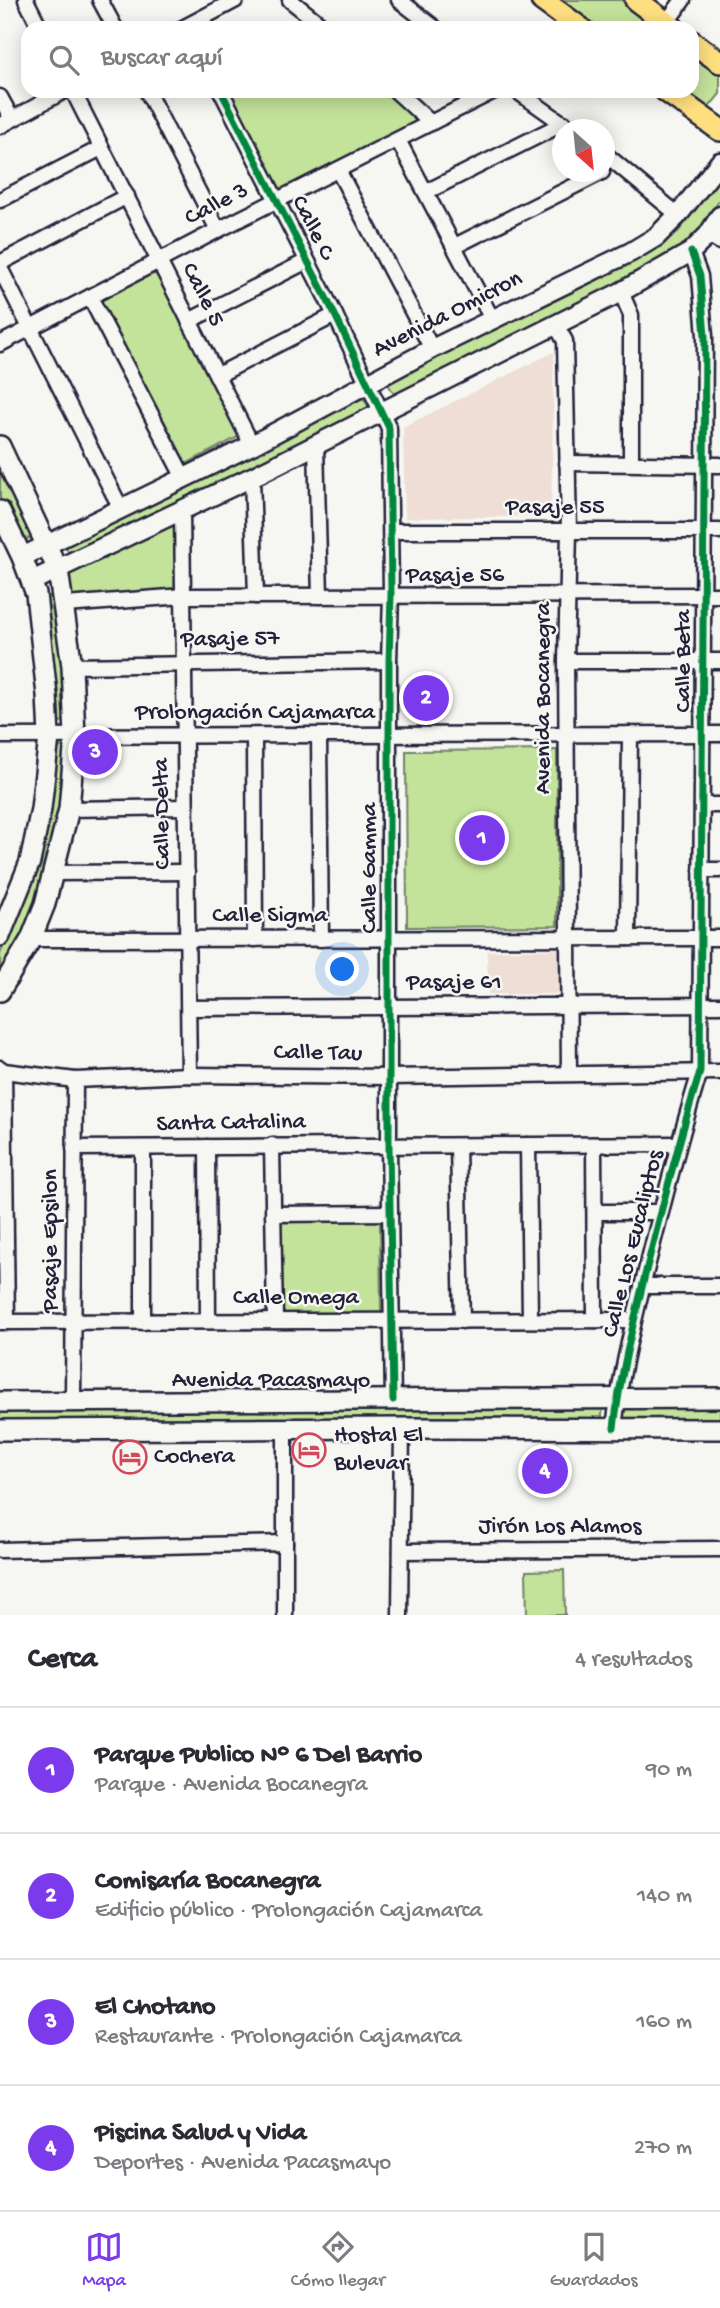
<!DOCTYPE html>
<html lang="es">
<head>
<meta charset="utf-8">
<style>
	body { margin:0; font-family:"Gochi Hand",sans-serif; background:#f2f2f3; color:#2b2b33 }
	.compass { position:absolute; left:552px; top:119px; width:63px; height:63px; border-radius:50%; background:#fff; box-shadow:0 4px 18px #0003; rotate:153deg }
	.you { position:absolute; left:343px; top:970px; width:24px; height:24px; margin:-18px; border:5px solid #fff; border-radius:50%; background:#1a73e8; box-shadow:0 0 0 10px #1a73e833 }
	.badge { display:grid; place-items:center; width:46px; height:46px; border-radius:50%; background:#7c3aed; color:#fff; font-size:23px; font-weight:700 }
	.pin { position:absolute; translate:-50% -50%; border:4px solid #fff; box-shadow:0 2px 7px #0006 }
	.list { margin:0; padding:0; list-style:none }
	h2 { display:flex; justify-content:space-between; align-items:center; height:91px; margin:0; padding:0 28px; font-size:30px }
	h2 small { font-size:23px; font-weight:400; color:#7c7c81 }
	.list li { display:grid; grid-template-columns:46px 1fr auto; gap:21px; align-items:center; box-sizing:border-box; height:126px; padding:0 28px; border-top:2px solid #e1e1e2 }
	.list b { display:block; font-size:26px; white-space:nowrap }
	.list p { margin:0; font-size:23px; white-space:nowrap; color:#7c7c81 }
	.list em { font-size:23px; font-style:normal; color:#7c7c81 }
	.icon { flex:none; width:38px; height:38px; fill:none; stroke:currentColor; stroke-width:2; stroke-linecap:round; stroke-linejoin:round }
	.map { position:relative; flex:none; width:720px; height:1615px; overflow:hidden }
	.search { position:absolute; background:#fff; box-shadow:0 4px 18px #0003; left:21px; right:21px; top:21px; height:77px; display:flex; align-items:center; gap:18px; box-sizing:border-box; padding:0 24px; border-radius:21px; color:#7c7c81; font-size:26px }
	.sheet { height:595px; background:#fff }
	nav { display:flex; justify-content:space-around; align-items:center; box-sizing:border-box; height:98px; border-top:2px solid #e1e1e2; background:#fff; font-size:19px; color:#7c7c81 }
	nav a { display:grid; justify-items:center; gap:4px }
	nav .on { color:#7c3aed }
	.map>svg:first-child { display:block }
</style>
</head>
<body>
<div class="map">
<svg width="720" height="1615" viewBox="0 0 720 1615">
	<rect width="100%" height="100%" fill="#f6f6f2"/>
	<filter id="ink" filterUnits="userSpaceOnUse"><feTurbulence type="fractalNoise" baseFrequency=".0143" numOctaves="2"/><feDisplacementMap in="SourceGraphic" scale="14" xChannelSelector="R" yChannelSelector="G"/><feConvolveMatrix kernelMatrix="1 2 1 2 8 2 1 2 1" color-interpolation-filters="sRGB"/></filter>
	<g filter="url(#ink)">
		<!-- built -->
		<g fill="#eeded5">
			<path d="M554,352L551,516L405,518L403,427Z"/>
			<path d="M562,949V994H488L487,951Z"/>
		</g>
		<!-- green -->
		<g fill="#c3e29a" stroke="#72826a" stroke-width="2">
			<path d="M563,0H621L659,28H599Z"/>
			<path d="M692,52L720,73V94L706,111L681,91H692Z"/>
			<path d="M227,91H384L425,123L281,197Z"/>
			<path d="M720,175V199L700,231L675,255L396,398L387,382L652,250L678,232Z"/>
			<path d="M152,274L160,275L242,435L182,466L98,302Z"/>
			<path d="M363,398L370,409L73,559L65,546Z"/>
			<path d="M0,465L34,535L22,542L0,499Z"/>
			<path d="M173,524L178,534L179,596L72,602L67,574Z"/>
			<path d="M58,594L70,721L56,722L42,598Z"/>
			<path d="M63,746L69,749L61,818L41,904L0,978V954L22,906L56,749Z"/>
			<path d="M557,750V926L407,927L406,751Z"/>
			<path d="M275,1218H380L381,1315L277,1316Z"/>
			<path d="M619,1405H720V1420H620Z"/>
			<path d="M603,1408L601,1422L0,1426V1412Z"/>
			<path d="M564,1570L565,1615H527L526,1571Z"/>
		</g>
		<!-- water -->
		<path fill="#87d3e7" stroke="#5f8ca2" stroke-width="2" d="M535,1453H556L555,1489H535Z"/>
		<g fill="none" stroke-linecap="round" stroke-linejoin="round">
			<defs>
				<g id="minor">
					<path d="M26,0L40,28"/>
					<path d="M100,0L115,28"/>
					<path d="M290,0L325,28"/>
					<path d="M399,0L435,28"/>
					<path d="M666,23L683,0"/>
					<path d="M183,28L236,0"/>
					<path d="M73,91L252,445"/>
					<path d="M147,91L218,230"/>
					<path d="M221,91L335,315L389,428L391,595L389,661V1146L393,1400"/>
					<path d="M396,91L431,123"/>
					<path d="M517,91L572,130"/>
					<path d="M0,97L12,119"/>
					<path d="M0,126L64,91"/>
					<path d="M398,140L492,319"/>
					<path d="M604,153L678,215"/>
					<path d="M338,170L432,349"/>
					<path d="M426,192L564,123"/>
					<path d="M0,200L101,148"/>
					<path d="M708,235L720,242"/>
					<path d="M455,246L602,172"/>
					<path d="M0,263L127,196"/>
					<path d="M0,268L121,509"/>
					<path d="M621,292L631,315V463"/>
					<path d="M90,297L184,478"/>
					<path d="M189,321L307,261"/>
					<path d="M556,325L565,341L569,531L566,661L569,1073"/>
					<path d="M0,344L218,230L494,91"/>
					<path d="M218,375L335,315"/>
					<path d="M316,445L320,596"/>
					<path d="M567,463L720,465"/>
					<path d="M252,477L256,596"/>
					<path d="M182,511L189,1075"/>
					<path d="M391,531H720"/>
					<path d="M65,605L183,596L720,595"/>
					<path d="M566,661H720"/>
					<path d="M72,666L389,661"/>
					<path d="M0,736L720,734"/>
					<path d="M254,736L255,939"/>
					<path d="M319,736L321,939"/>
					<path d="M702,805H720"/>
					<path d="M69,809L186,807"/>
					<path d="M701,870H720"/>
					<path d="M54,873L187,872"/>
					<path d="M628,938L630,734"/>
					<path d="M31,939L720,938"/>
					<path d="M189,1008L720,1005"/>
					<path d="M0,1068L4,1071L75,1080L189,1075L389,1077L720,1072"/>
					<path d="M4,1071L7,1322"/>
					<path d="M272,1145L275,1321"/>
					<path d="M528,1145L530,1320"/>
					<path d="M594,1145L595,1320"/>
					<path d="M458,1146L462,1321"/>
					<path d="M207,1147L208,1321"/>
					<path d="M74,1148L678,1144"/>
					<path d="M595,1212H661"/>
					<path d="M273,1214L390,1213"/>
					<path d="M642,1286H720"/>
					<path d="M0,1322L633,1320"/>
					<path d="M143,1322V1148"/>
					<path d="M73,1402L75,1080"/>
					<path d="M614,1428C620,1376 633,1325 645,1275C662,1207 679,1139 700,1072L705,336L700,276L691,252"/>
					<path d="M0,1550L285,1543"/>
					<path d="M401,1551L720,1549"/>
					<path d="M285,1615V1430"/>
					<path d="M400,1615L402,1428"/>
				</g>
				<g id="tertiary">
					<path d="M22,557L252,445L432,349L631,252L656,237L678,215L720,162"/>
					<path d="M32,581L252,477L621,292L691,252L708,235L720,216"/>
				</g>
				<g id="secondary">
					<path d="M0,446L58,570L72,666L75,737L69,809L45,904L31,939L0,991"/>
					<path d="M0,511L22,557L36,594L47,695L49,737L41,809L30,862L0,936"/>
					<path d="M0,1402L720,1398"/>
					<path d="M0,1430L402,1428L720,1429"/>
				</g>
				<g id="primary">
					<path d="M542,0L580,28"/>
					<path d="M636,0L673,28"/>
					<path d="M692,42L720,62"/>
					<path d="M666,91L720,130"/>
				</g>
			</defs>
			<!-- minor casing -->
			<use href="#minor" stroke="#22223b" stroke-width="19"/>
			<!-- tertiary casing -->
			<use href="#tertiary" stroke="#22223b" stroke-width="23"/>
			<!-- secondary casing -->
			<use href="#secondary" stroke="#22223b" stroke-width="24"/>
			<!-- primary casing -->
			<use href="#primary" stroke="#22223b" stroke-width="26"/>
			<!-- minor -->
			<use href="#minor" stroke="#f6f6f2" stroke-width="14"/>
			<!-- tertiary -->
			<use href="#tertiary" stroke="#f6f6f2" stroke-width="18"/>
			<!-- secondary -->
			<use href="#secondary" stroke="#f6f6f2" stroke-width="19"/>
			<!-- primary -->
			<use href="#primary" stroke="#fedf80" stroke-width="21"/>
			<defs>
				<g id="cycleway">
					<path d="M221,91L335,315L389,428L391,595L389,661V1146L393,1400"/>
					<path d="M614,1428C620,1376 633,1325 645,1275C662,1207 679,1139 700,1072L705,336L700,276L691,252"/>
				</g>
			</defs>
			<!-- cycleway casing -->
			<use href="#cycleway" stroke="#f6f6f2" stroke-width="11"/>
			<!-- cycleway -->
			<use href="#cycleway" stroke="#00873e" stroke-width="7"/>
		</g>
	</g>
	<!-- icons -->
	<defs>
		<symbol id="hotel-ring" viewBox="-11 -11 22 22"><circle r="9.5" fill="#f6f6f2" stroke="#d1495b" stroke-width="1.5"/><path d="M-6-4.5h1.5V1H6V5H4.5V3h-9V5H-6ZM-4 0a1.8 1.8 0 1 1 3.6 0ZM.5 0V-2.5h3Q6-2.5 6 0Z" fill="#d1495b"/></symbol>
	</defs>
	<g fill-rule="evenodd">
		<use href="#hotel-ring" x="290" y="1431" width="38" height="38"/>
		<use href="#hotel-ring" x="111" y="1438" width="38" height="38"/>
	</g>
	<g text-anchor="middle" dominant-baseline="central" stroke-width="5" stroke-linejoin="round" paint-order="stroke">
		<!-- street labels -->
		<g font-size="24" fill="#22223b" stroke="#f6f6f2">
			<text transform="translate(217 205) rotate(-27)">Calle 3</text>
			<text transform="translate(312 228) rotate(63)">Calle C</text>
			<text transform="translate(202 295) rotate(63)">Calle 5</text>
			<text transform="translate(448 315) rotate(-27)">Avenida Omicron</text>
			<text x="555" y="508">Pasaje 55</text>
			<text x="455" y="576">Pasaje 56</text>
			<text transform="translate(230 640) rotate(-1)">Pasaje 57</text>
			<text transform="translate(684 661) rotate(-90)">Calle Beta</text>
			<text transform="translate(544 698) rotate(-90)">Avenida Bocanegra</text>
			<text x="255" y="713">Prolongación Cajamarca</text>
			<text transform="translate(163 814) rotate(-91)">Calle Delta</text>
			<text transform="translate(370 868) rotate(-90)">Calle Gamma</text>
			<text x="270" y="916">Calle Sigma</text>
			<text x="454" y="983">Pasaje 61</text>
			<text transform="translate(318 1054) rotate(1)">Calle Tau</text>
			<text transform="translate(231 1124) rotate(-1)">Santa Catalina</text>
			<text transform="translate(51 1241) rotate(-90)">Pasaje Epsilon</text>
			<text transform="translate(634 1244) rotate(-76)">Calle Los Eucaliptos</text>
			<text x="296" y="1298">Calle Omega</text>
			<text x="271" y="1381">Avenida Pacasmayo</text>
			<text x="560" y="1527">Jirón Los Alamos</text>
		</g>
		<!-- poi labels -->
		<g font-size="24" fill="#22223b" stroke="#f6f6f2" text-anchor="start">
			<text x="334" y="1436">Hostal El<tspan x="334" dy="28">Bulevar</tspan></text>
			<text x="154" y="1457">Cochera</text>
		</g>
	</g>
</svg>
<svg class="compass" viewBox="-18 -18 36 36"><path d="M0-13l5 13h-10z" fill="#e53935"/><path d="M0 13l5-13h-10z" fill="#7c7c81"/></svg>
<div class="you"></div>
<div class="pin badge" style="left:482px;top:838px">1</div>
<div class="pin badge" style="left:426px;top:698px">2</div>
<div class="pin badge" style="left:95px;top:752px">3</div>
<div class="pin badge" style="left:545px;top:1471px">4</div>
<div class="search"><svg class="icon" aria-label="search" viewBox="0 0 24 24"><circle cx="10" cy="10" r="6"/><path d="M15 15l6 6"/></svg>Buscar aquí</div>
</div>
<section class="sheet">
<h2>Cerca<small>4 resultados</small></h2>
<ul class="list">
<li><span class="badge">1</span><div><b>Parque Publico N° 6 Del Barrio</b><p>Parque · Avenida Bocanegra</p></div><em>90 m</em></li>
<li><span class="badge">2</span><div><b>Comisaría Bocanegra</b><p>Edificio público · Prolongación Cajamarca</p></div><em>140 m</em></li>
<li><span class="badge">3</span><div><b>El Chotano</b><p>Restaurante · Prolongación Cajamarca</p></div><em>160 m</em></li>
<li><span class="badge">4</span><div><b>Piscina Salud y Vida</b><p>Deportes · Avenida Pacasmayo</p></div><em>270 m</em></li>
</ul>
</section>
<nav>
<a class="on"><svg class="icon" aria-label="map" viewBox="0 0 24 24"><path d="M3 6l6-2 6 2 6-2v14l-6 2-6-2-6 2zM9 4v14M15 6v14"/></svg>Mapa</a>
<a><svg class="icon" aria-label="directions" viewBox="0 0 24 24"><path d="M12 3l9 9-9 9-9-9zM9 14v-3h6M13 9l2 2-2 2"/></svg>Cómo llegar</a>
<a><svg class="icon" aria-label="saved" viewBox="0 0 24 24"><path d="M7 4h10v16l-5-4-5 4z"/></svg>Guardados</a>
</nav>
</body>
</html>
